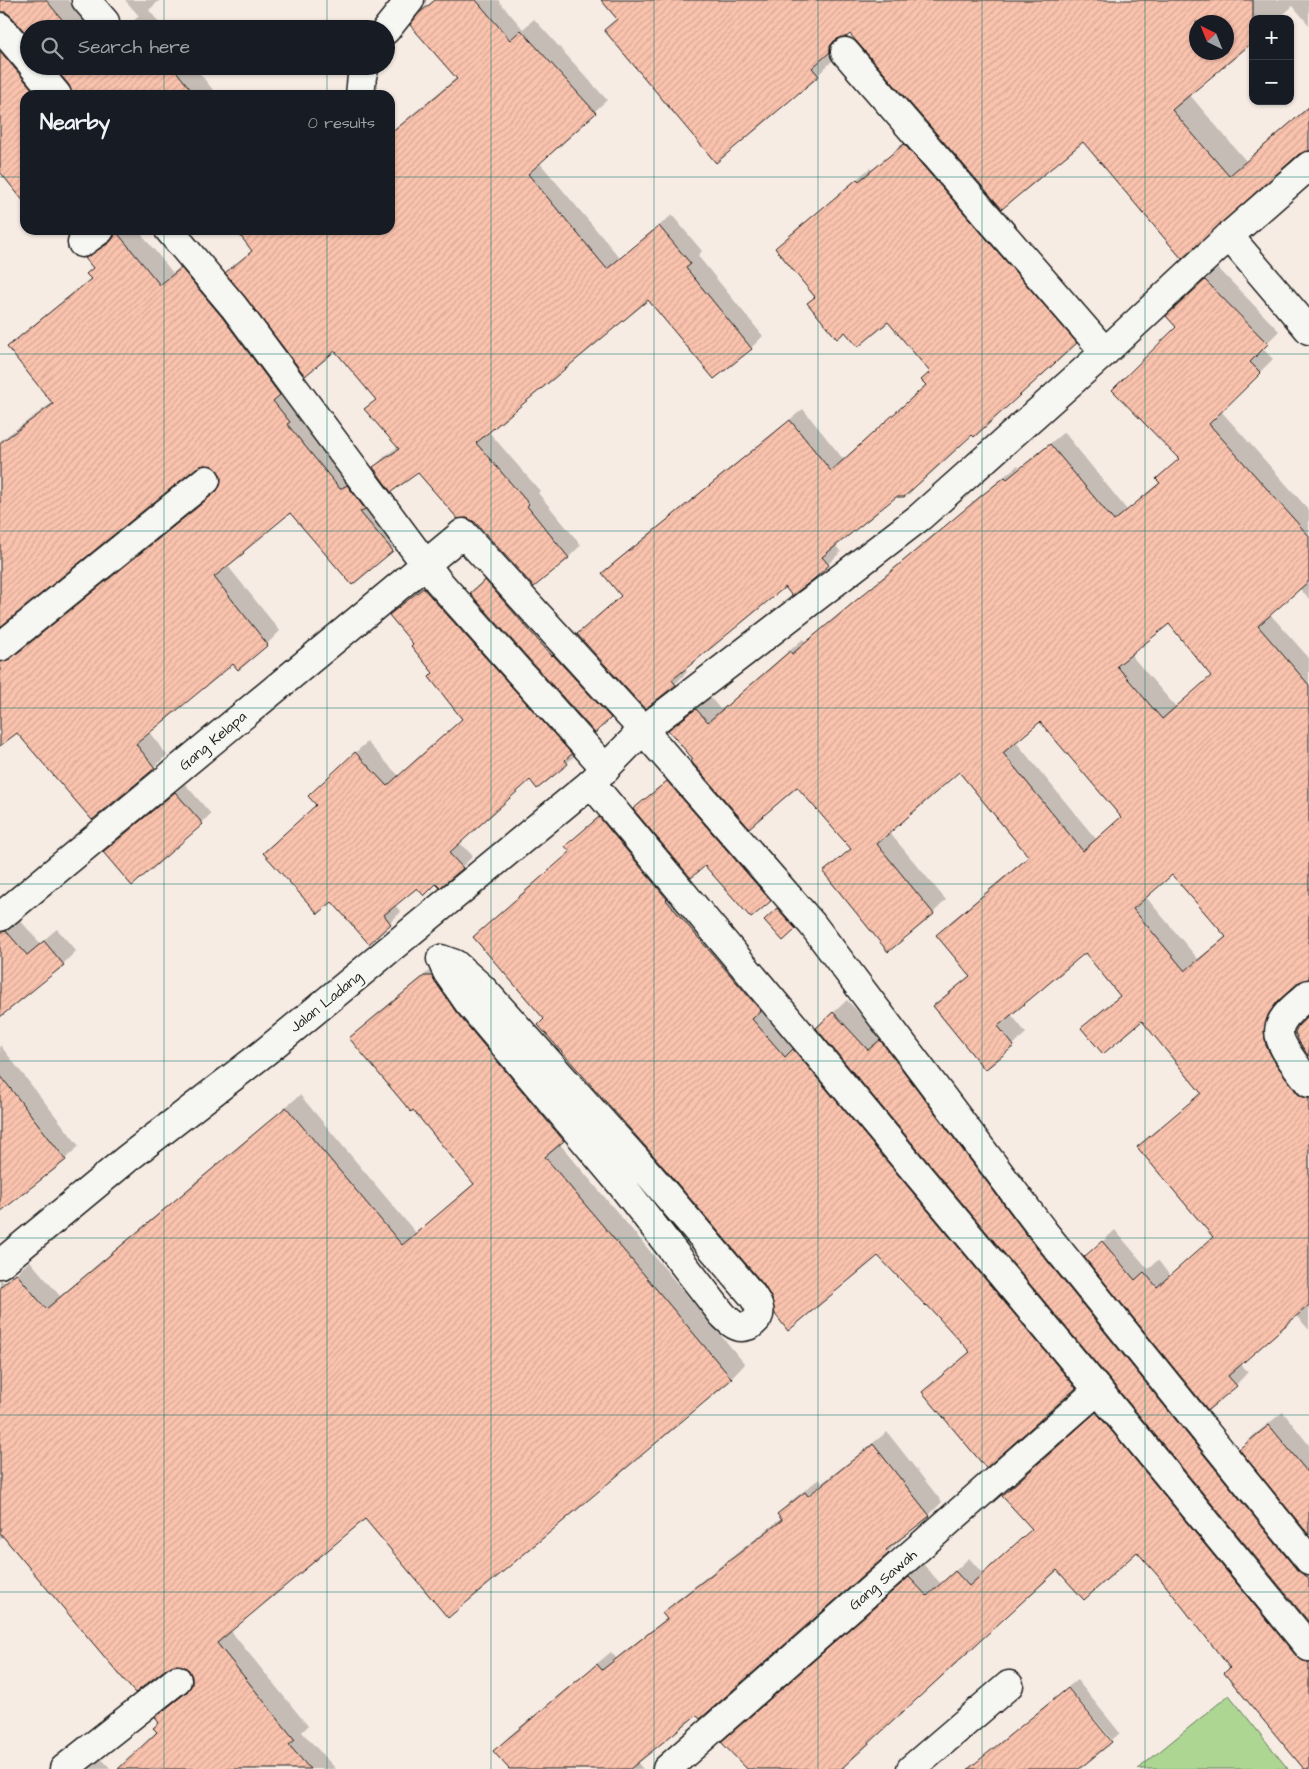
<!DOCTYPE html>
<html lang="en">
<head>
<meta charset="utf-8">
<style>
	body { margin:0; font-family:"Architects Daughter",sans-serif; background:#242831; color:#f1f3f6 }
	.controls { position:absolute; right:15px; top:15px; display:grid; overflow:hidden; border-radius:10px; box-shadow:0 1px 4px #0004 }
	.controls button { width:45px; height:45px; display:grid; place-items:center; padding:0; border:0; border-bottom:1px solid #363941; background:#171b24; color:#f1f3f6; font:25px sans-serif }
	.compass { position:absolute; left:1189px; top:15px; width:45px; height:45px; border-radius:50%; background:#171b24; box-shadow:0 1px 4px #0004; rotate:317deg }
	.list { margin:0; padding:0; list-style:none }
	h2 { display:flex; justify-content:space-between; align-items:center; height:65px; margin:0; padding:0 20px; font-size:21px }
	h2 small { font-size:16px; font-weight:400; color:#9ea1a6 }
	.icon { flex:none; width:28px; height:28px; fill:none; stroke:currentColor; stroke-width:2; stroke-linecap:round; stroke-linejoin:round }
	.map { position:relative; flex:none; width:1309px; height:1769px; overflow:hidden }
	.search { position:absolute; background:#171b24; box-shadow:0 1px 4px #0004; left:20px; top:20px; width:375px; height:55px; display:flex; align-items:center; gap:12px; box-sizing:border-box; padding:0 18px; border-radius:28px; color:#9ea1a6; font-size:19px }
	.panel { position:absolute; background:#171b24; box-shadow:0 1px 4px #0004; left:20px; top:90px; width:375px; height:145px; border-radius:15px }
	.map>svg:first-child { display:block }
</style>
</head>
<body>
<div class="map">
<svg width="1309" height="1769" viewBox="0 0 1309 1769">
	<defs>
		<pattern id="building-hatch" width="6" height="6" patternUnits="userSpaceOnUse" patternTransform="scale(1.25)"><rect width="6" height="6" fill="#fac3ae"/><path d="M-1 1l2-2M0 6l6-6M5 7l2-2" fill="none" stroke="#d6a795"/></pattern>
	</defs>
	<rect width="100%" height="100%" fill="#f7ece4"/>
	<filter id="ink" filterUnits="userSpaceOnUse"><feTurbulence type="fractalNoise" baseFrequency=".02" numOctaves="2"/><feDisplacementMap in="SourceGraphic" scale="10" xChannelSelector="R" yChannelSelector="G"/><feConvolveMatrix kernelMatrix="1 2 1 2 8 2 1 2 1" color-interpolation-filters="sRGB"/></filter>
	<g filter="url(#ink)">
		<!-- green -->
		<path fill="#add693" stroke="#647958" d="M1229,1695L1288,1769H1138Z"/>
		<!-- shadow -->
		<g fill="#0003" fill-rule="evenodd">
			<path d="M0,0H68L91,29H29L0,4Z"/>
			<path d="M125,0H160L149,10L164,29H124L139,16Z"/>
			<path d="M435,0H498L523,29L534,19L607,100L539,162L620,258L672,215L702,251L698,256L763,336L751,348L714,378L649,298L488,431L540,491L538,493L581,545L569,557L534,585L475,521L419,471L374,467L386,455L398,447L366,410L377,399L336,349L227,273L253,250L237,230H390V133L457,77Z"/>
			<path d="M603,0H1309V25L1293,6L1278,19H1253V40L1189,94L1246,161L1309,106V150L1298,153L1182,257L1083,140L850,32L828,52L834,59L818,75ZM1196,22H1226V52H1196Z"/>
			<path d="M0,25L59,95H25V201L0,170Z"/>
			<path d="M55,66H194L217,95H73L70,84Z"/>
			<path d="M917,132L1088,330L972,433L835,545L841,552L814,577L785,586L685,668L687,672L675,684L578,634L622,595L604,573L616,561L803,409L844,460L927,384L931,371L888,320L816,296L776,248L789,236L870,168L872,170Z"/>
			<path d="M64,230H72L68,234Z"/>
			<path d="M117,230H138L173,273L194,256L405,537L392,550L290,511L227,565L280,631L267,644L238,668L233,662L149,732L167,755L154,767L17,731L0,744V642L16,650L24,647L221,487L223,478L219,470L212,464L203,463L196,467L0,625V441L53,402L9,347L22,334L91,278L94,267L87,258L100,245L116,235Z"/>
			<path d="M1218,268L1279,331L1262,348L1273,359L1221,411L1309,510V599L1299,588L1270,614L1309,658V978L1298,982L1287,991L1281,999L1277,1010L1309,1080V1330L1296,1315L1241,1364L1248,1372L1236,1385L1086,1257L1115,1230L1148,1269L1158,1260L1170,1276L1214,1237L1139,1147L1202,1092L1142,1020L1083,1028L1121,995L1086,952L1011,1014L1026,1033L1013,1045L935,1006L971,974L938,935L950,922L1029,856L959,770L889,832L946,900L933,913L824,872L851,848L797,785L695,759L670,730L682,718L710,697L721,710L803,639L806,642L995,484L1018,465L1020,468L1064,432L1127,510L1160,482L1180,459L1178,326L1180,304ZM1170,622L1212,675L1176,707L1130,654ZM1040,721L1122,816L1096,839L1015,741ZM1172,873L1226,936L1198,959L1145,896Z"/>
			<path d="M494,573L619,709L610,717L480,585Z"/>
			<path d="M435,578L578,752L567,763L530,778L459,842L473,856L462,867L417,886L395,905L401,912L369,942L317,804L320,785L367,742L399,776L463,718L415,644L391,615Z"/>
			<path d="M676,774L779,891L752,916L706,864L644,801Z"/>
			<path d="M185,784L211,814L133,884L105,852Z"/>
			<path d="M613,805L1088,1374L1075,1387L924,1392L970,1351L927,1303L878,1254L774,1299L765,1284L546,1019L571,851L580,833Z"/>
			<path d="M782,905L799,924L783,939L765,920Z"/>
			<path d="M0,912L19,919L40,943L57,929L76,951L63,964L0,1015Z"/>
			<path d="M439,963L577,1126L559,1143L745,1364L732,1378L449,1616L365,1517L230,1630L308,1726L302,1732L336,1769H120L158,1732L161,1722L157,1717L170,1704L193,1686L194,1677L190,1669L4,1536L0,1540V1278L4,1283L30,1261L60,1296L300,1095L416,1233L475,1183L413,1108L351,1038L364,1025Z"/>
			<path d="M847,1000L882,1037L1309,1555V1620L831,1015Z"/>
			<path d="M0,1045L79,1146L65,1159L0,1202Z"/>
			<path d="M1110,1400L1309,1642V1769H1306L1225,1673L1231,1667L1160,1576L1137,1551L1057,1568L843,1765L846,1769H748L737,1729L923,1564L941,1584L969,1558L983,1574L1033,1528L1017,1483Z"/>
			<path d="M1283,1412L1309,1445V1533L1241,1449L1254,1435Z"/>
			<path d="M887,1432L942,1502L929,1515L900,1538L901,1539L888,1552L698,1714L694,1716L637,1762L643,1769H510L495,1751L508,1737L611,1652L616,1658L667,1618L664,1613L677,1600L782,1518L779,1514L792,1500L819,1479L822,1483Z"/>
			<path d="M1077,1680L1120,1733L1112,1740L1068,1687Z"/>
			<path d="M101,1758L111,1769H86L88,1768Z"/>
		</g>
		<!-- building -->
		<g fill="url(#building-hatch)" stroke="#1c1c1c" fill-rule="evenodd">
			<path d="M0,0H46L70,29H29V37L12,17L6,12H0Z"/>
			<path d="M435,0H476L510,40L521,30L596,113L528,174L607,269L659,226L691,264L686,268L752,349L714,379L648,300L476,443L529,504L527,506L569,558L534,587L475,522L467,518L458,519L418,473L391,492L373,467L399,449L364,409L376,400L335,351L305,376L246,298L225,273L252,251L236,230H390V134L457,79L410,25L418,14Z"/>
			<path d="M601,0H1253V42L1172,110L1229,176L1309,107V151L1299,154L1182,259L1083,142L1002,209L850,34L846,37H842L834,41L830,46V52L812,68L819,76L716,163L604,30L617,19ZM1196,22H1226V52H1196Z"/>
			<path d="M0,51L37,95H25V203L0,172Z"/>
			<path d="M53,66H172L195,95H72L69,85Z"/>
			<path d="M904,144L1077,343L974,437L972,435L904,497H896L822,557L829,565L815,578L792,596L785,587L672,680L676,685L645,709L577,634L621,596L602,573L790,420L831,471L926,385L921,380L930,372L888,322L858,347L845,332L837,339L807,303L815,297L775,248L857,179L859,181Z"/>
			<path d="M115,230L160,285L181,268L222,317L280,395L273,401L290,422L287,424L340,489L347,485L365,509L360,512L393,551L352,585L290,513L243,552L244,553L214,577L268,645L238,670L233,664L136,744L155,768L92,820L17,733L0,746V662L10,659L216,492L220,486L221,478L218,471L212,466L204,465L196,468L0,627V443L53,404L7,347L91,279L86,274L93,268L85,258L109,243L114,237Z"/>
			<path d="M1205,280L1268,344L1250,362L1261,373L1209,424L1309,536V581L1258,626L1309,685V979L1299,982L1277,1002L1268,1015L1264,1031L1266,1046L1276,1064L1297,1093L1302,1097L1309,1098V1305L1228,1376L1237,1386L1208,1410L1084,1257L1102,1241L1135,1280L1144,1272L1157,1287L1213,1237L1137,1147L1201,1093L1142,1021L1103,1054L1081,1028L1120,996L1085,953L998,1026L1014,1046L985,1070L933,1006L970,976L936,935L1029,857L959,772L877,844L934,914L888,952L823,872L851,849L797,787L749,828L691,761L693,759L668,730L696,709L708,722L790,651L792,654L981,496L1005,477L1007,479L1050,444L1114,521L1160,483L1156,479L1179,459L1112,390L1176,327L1166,316ZM1169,624L1211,676L1162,719L1117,666ZM1040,722L1121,817L1083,851L1003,753ZM1172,875L1226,937L1185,971L1133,909Z"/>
			<path d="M485,580L552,656L553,655L611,718L595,733L470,593Z"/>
			<path d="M423,588L572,754L565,760L568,764L537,789L530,780L449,853L463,868L440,888L436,884L424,896L417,888L384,915L391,924L369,944L332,902L318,914L263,853L316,805L308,796L355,752L387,786L462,719L429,677L433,673L411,646L413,644L389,615Z"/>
			<path d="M667,781L771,901L751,918L705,866L691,878L633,809Z"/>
			<path d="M175,792L203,824L132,886L103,852Z"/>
			<path d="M599,817L667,899L666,900L761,1011L752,1019L785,1057L793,1049L1076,1388L986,1468L922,1392L970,1352L927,1305L926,1306L878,1256L788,1331L775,1314L772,1299L764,1285L653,1155L538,1025L544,1019L473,937L570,852L565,846Z"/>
			<path d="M777,908L796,929L783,941L764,920Z"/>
			<path d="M6,931L27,955L44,941L64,965L0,1017V932Z"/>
			<path d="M424,976H432L456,1012L564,1141L545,1157L732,1379L448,1618L365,1519L217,1643L295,1740L289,1745L310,1769H118L157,1732L153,1728L159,1723L155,1717L187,1692L192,1685V1677L189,1670L183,1666L174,1665L167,1668L135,1693L0,1533V1287L16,1273L46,1309L286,1107L402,1245L474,1184L413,1110L411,1112L349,1038Z"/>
			<path d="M833,1012L868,1050L880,1040L1032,1242L1297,1570L1309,1578V1622L1110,1380L816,1028Z"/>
			<path d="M1309,1015V1057L1298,1040L1295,1032L1298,1026Z"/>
			<path d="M0,1075L66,1160L0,1212Z"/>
			<path d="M1096,1412L1297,1657L1303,1661L1309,1662V1769H1304L1224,1673L1230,1668L1159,1577L1137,1552L1084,1600L1057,1570L841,1769H747L721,1742L909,1577L927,1596L955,1571L969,1586L1032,1529L1002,1496Z"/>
			<path d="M1269,1425L1309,1474V1535L1239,1449Z"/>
			<path d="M873,1444L930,1516L886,1550L889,1553L700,1719L697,1716L694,1717L630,1769H509L493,1751L597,1664L602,1670L667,1619L662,1613L782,1520L777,1514L805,1492L808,1496Z"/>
			<path d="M1068,1688L1112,1742L1079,1769H968Z"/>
		</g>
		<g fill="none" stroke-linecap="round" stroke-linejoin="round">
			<defs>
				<g id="minor">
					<path d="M86,0L105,22"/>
					<path d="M0,27L29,61"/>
					<path d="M386,30L410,0"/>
					<path d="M845,52L1105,352"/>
					<path d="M33,66L57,95"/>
					<path d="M360,95L362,76L365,66"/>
					<path d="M169,230L234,307L438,581L606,769"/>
					<path d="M1229,236L1309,330"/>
					<path d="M82,243L100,230"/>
					<path d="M0,647L206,480"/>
					<path d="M591,783L1098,1390L1309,1647"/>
					<path d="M0,917L463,533L643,730L812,924L1044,1232L1309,1560"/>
					<path d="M441,959L455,964L482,988L641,1165L752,1295C759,1305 764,1314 753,1323C751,1325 746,1327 742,1327C734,1327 727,1319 722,1314L621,1184L468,1002L447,972Z"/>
					<path d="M1309,994C1300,1003 1284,1013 1280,1026C1274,1042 1300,1070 1309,1083"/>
					<path d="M0,1264L128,1158L265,1052L591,783L643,730L920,517L1105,352L1229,236L1309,166"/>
					<path d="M64,1769L177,1680"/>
					<path d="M667,1769L1098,1390"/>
					<path d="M911,1769L1009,1685"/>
				</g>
			</defs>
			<!-- minor casing -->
			<use href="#minor" stroke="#1c1c1c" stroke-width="31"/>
			<!-- minor -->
			<use href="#minor" stroke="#f6f6f2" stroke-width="28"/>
		</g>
	</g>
	<!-- grid -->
	<path fill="none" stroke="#0f766e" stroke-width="1" stroke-opacity="0.55" d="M164,0V29M327,0V29M491,0V1769M654,0V1769M818,0V1769M982,0V1769M1145,0V1769M164,66V95M327,66V95M0,177H25M390,177H1309M164,230V1769M327,230V1769M0,354H1309M0,531H1309M0,708H1309M0,884H1309M0,1061H1309M0,1238H1309M0,1415H1309M0,1592H1309"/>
	<g text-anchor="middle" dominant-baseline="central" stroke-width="4.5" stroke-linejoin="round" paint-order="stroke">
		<!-- street labels -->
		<g font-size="15" fill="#1c1c1c" stroke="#f6f6f2">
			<text transform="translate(213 741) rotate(-40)">Gang Kelapa</text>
			<text transform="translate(326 1002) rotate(-39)">Jalan Ladang</text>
			<text transform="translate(883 1580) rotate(-41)">Gang Sawah</text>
		</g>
	</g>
</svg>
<div class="controls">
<button>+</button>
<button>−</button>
</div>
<svg class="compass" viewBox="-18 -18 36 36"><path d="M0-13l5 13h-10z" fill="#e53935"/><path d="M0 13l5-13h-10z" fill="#9ea1a6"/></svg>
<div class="search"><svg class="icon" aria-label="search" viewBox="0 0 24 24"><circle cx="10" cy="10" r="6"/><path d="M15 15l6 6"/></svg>Search here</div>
<section class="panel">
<h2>Nearby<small>0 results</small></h2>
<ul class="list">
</ul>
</section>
</div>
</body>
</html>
